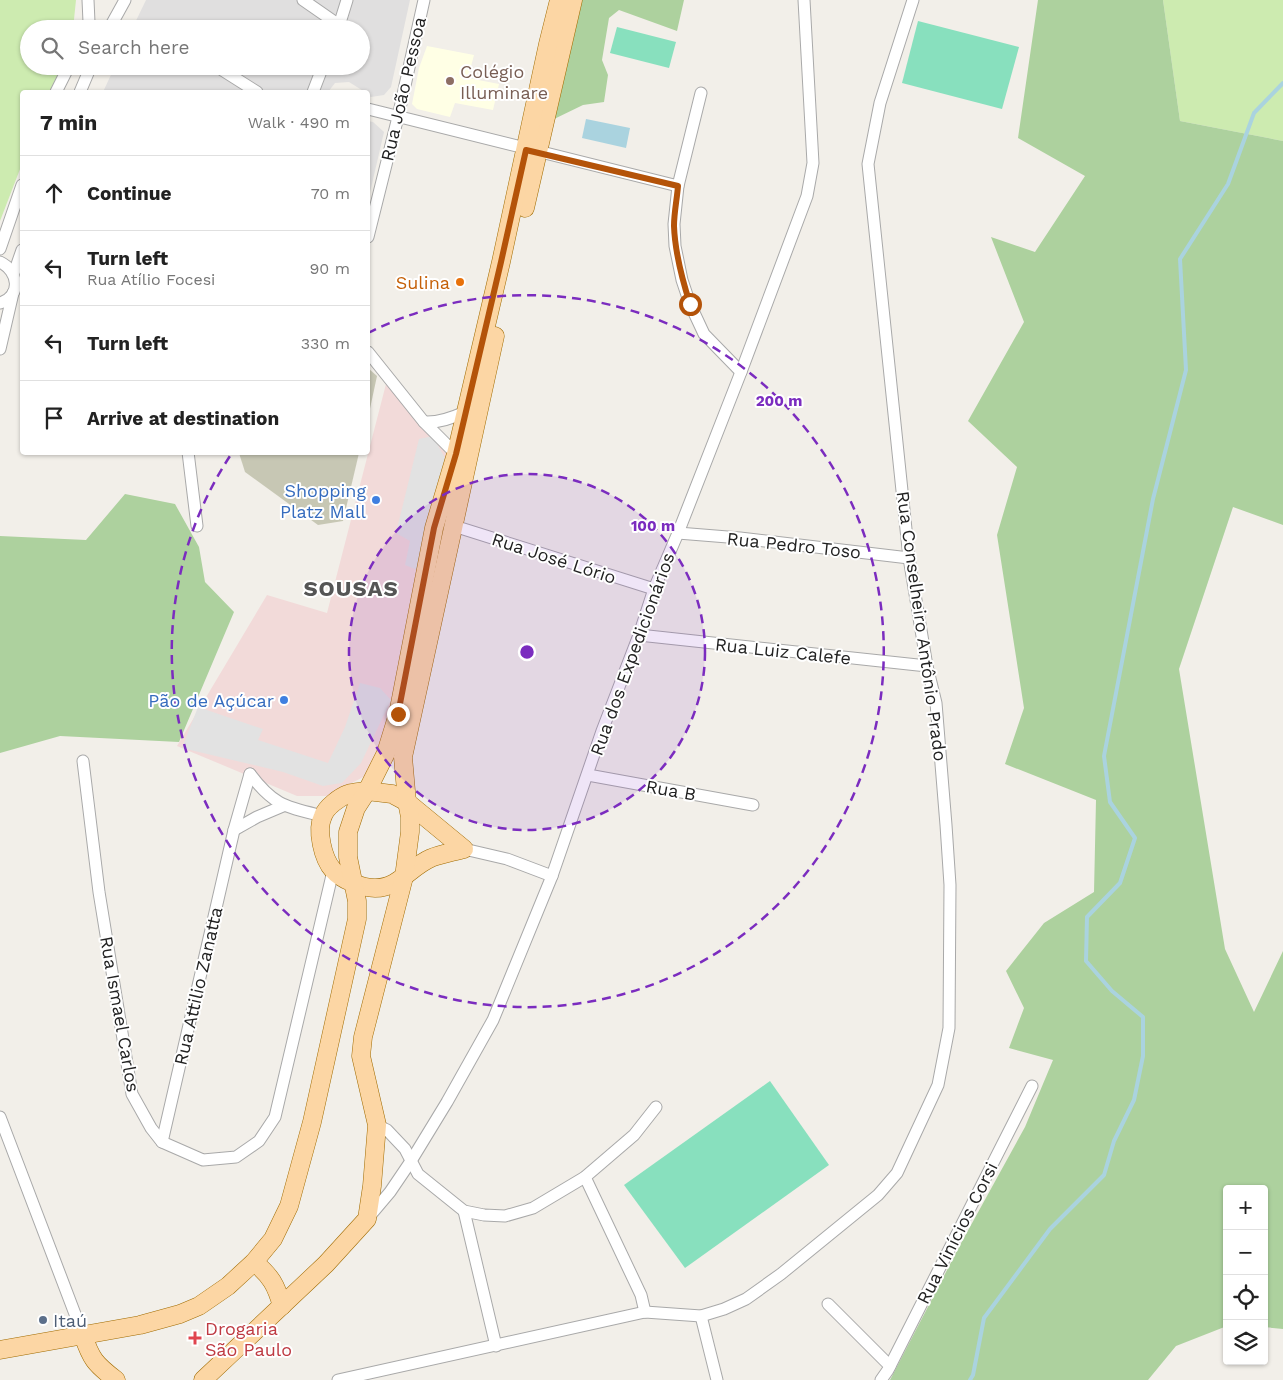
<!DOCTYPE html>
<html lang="en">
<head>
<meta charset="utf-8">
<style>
	body { margin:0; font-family:"Work Sans",sans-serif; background:#f6f6f6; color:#222 }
	.controls { position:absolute; right:15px; bottom:15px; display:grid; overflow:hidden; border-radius:5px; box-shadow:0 1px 4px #0004 }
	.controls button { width:45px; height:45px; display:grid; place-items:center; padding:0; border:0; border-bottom:1px solid #e0e0e0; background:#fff; color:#222; font:25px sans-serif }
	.stop { position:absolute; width:15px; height:15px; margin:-11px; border:4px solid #b45309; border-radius:50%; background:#fff }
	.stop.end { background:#b45309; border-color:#fff; box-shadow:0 1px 5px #0008 }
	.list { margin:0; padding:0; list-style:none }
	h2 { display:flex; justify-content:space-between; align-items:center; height:65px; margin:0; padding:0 20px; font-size:21px }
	h2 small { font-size:16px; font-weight:400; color:#767676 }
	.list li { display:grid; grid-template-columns:32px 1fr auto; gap:15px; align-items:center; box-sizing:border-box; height:75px; padding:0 20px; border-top:1px solid #e0e0e0 }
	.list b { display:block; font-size:19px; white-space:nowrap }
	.list p { margin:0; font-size:16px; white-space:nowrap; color:#767676 }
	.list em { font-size:16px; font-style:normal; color:#767676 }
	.icon { flex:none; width:28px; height:28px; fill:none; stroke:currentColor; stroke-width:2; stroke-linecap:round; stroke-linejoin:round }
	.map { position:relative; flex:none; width:1283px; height:1380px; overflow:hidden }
	.search { position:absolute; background:#fff; box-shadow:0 1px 4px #0004; left:20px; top:20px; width:350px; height:55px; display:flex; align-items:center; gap:12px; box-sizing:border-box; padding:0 18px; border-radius:28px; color:#767676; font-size:19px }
	.panel { position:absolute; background:#fff; box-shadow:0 1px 4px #0004; left:20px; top:90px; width:350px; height:365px; border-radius:5px }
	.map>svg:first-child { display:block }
</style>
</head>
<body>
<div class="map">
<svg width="1283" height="1380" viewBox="0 0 1283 1380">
	<rect width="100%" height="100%" fill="#f2efe9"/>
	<!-- residential -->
	<g fill="#e0dfdf">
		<path d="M146,0H410L391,87L384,95L371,97L368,95V92H365L349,82L335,83L328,92H103L115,66H361V29H132Z"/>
		<path d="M368,121L373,122L384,132L368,201Z"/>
	</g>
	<!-- commercial -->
	<path fill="#f2dad9" d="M386,384L451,456L398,689L369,774L327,796H297L177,746L267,595L327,613Z"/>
	<!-- education -->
	<path fill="#ffffe5" d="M427,46L474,55L468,78L499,84L493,110L455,103L450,117L417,109L412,104L419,68Z"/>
	<!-- construction -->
	<g fill="#c7c7b4">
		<path d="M368,368L377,376L368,418Z"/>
		<path d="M239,453H359L343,521L318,525L245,472Z"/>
	</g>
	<!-- grass -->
	<g fill="#cdebb0">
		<path d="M0,0H76L73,29H29V66H62L51,92H22V164L0,221Z"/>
		<path d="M1163,0H1283V141L1180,121Z"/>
	</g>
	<!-- forest -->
	<g fill="#add19e">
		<path d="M579,0H684L677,31L619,10L609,18L602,60L608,75L604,102L583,105L550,121Z"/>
		<path d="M1038,0H1163L1180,121L1283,141V525L1233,507L1179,669L1225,949L1254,1012L1283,951V1329L1264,1327V1189H1227V1326L1176,1346L1148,1380H890L960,1245L1025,1127L1053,1060L1009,1048L1024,1008L1006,971L1044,923L1094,892L1096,800L1005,764L1024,708L997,535L1017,467L968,421L1024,322L991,237L1035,252L1085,176L1018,138Z"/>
		<path d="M125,494L175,504L199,547L205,582L234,612L179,742L60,736L0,753V536L86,540Z"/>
	</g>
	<!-- pitch -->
	<g fill="#88e0be">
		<path d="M918,21L1019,47L1002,109L902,83Z"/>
		<path d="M617,27L676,42L669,68L610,53Z"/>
		<path d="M770,1081L829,1165L685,1268L624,1185Z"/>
	</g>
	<!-- parking -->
	<g fill="#e2e2e2">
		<path d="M433,436L447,462L420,571L405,565L410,541L396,533L419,439Z"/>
		<path d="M360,683L380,688L391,700L361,763L342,783L323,786L283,772L182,748L198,707L263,729L258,740L328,763L345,727Z"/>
	</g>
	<!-- water -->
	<path fill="#aad3df" d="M586,119L630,128L626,148L582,138Z"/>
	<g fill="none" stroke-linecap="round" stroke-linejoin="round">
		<!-- stream -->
		<path stroke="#aad3df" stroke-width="4" d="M970,1380L973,1375L984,1318L1050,1229L1104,1175L1114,1141L1134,1100L1143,1056V1017L1112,991L1086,961L1087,917L1120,883L1135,838L1110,802L1104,756L1153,499L1186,370L1180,259L1228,184L1254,113L1283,83"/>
		<defs>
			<g id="minor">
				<path d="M303,0L339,25"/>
				<path d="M147,27L154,29"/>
				<path d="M86,29L89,22L88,0"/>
				<path d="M109,29L125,0"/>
				<path d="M338,29L347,0"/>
				<path d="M216,66L257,92"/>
				<path d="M56,92L69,66"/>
				<path d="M80,92L91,66"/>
				<path d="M313,92L323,66"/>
				<path d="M701,93L678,186L674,224L675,246L682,280L690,304L704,334L741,372"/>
				<path d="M368,109L678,186"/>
				<path d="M368,237L398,117L424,0"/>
				<path d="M0,249L22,185"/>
				<path d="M0,262C19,271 22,296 0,303"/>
				<path d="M14,273L22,250"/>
				<path d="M0,349L13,293"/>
				<path d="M368,352L424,422L456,454"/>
				<path d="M424,422C439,423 452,418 465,412"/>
				<path d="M188,452L197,526"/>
				<path d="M454,526L654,589"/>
				<path d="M678,533L740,538L909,558"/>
				<path d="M639,635L927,666"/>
				<path d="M83,761L99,892L132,1094L151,1128L162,1142L203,1160L236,1157L259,1141L275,1117L333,871"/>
				<path d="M250,774C274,806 286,807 323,816"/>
				<path d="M588,775L753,805"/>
				<path d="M234,830L257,817L283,806"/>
				<path d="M464,849L507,859L552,876"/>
				<path d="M0,1117L83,1335"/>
				<path d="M377,1125L387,1130L405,1149L418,1174L464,1211L484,1215L505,1216L533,1208L585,1177L634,1135L656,1107"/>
				<path d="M162,1142L234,830L250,774"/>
				<path d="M585,1177L641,1295L645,1312"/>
				<path d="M464,1211L496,1346"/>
				<path d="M368,1218L390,1192L411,1161L447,1102L493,1020L552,876L602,731L639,635L654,589L678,533L741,372L807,196L813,163L804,0"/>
				<path d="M828,1304L890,1366"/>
				<path d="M701,1316L717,1380"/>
				<path d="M338,1380L645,1312L701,1316L724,1309L746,1299L781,1274L878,1195L897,1173L938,1085L949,1028L950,885L946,825L936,703L927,666L909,558L868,164L880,103L913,0"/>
				<path d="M881,1380L888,1370L1032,1086"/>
			</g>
			<g id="primary">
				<path d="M525,208L573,0"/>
				<path d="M367,791L392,794L407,802L464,849C453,852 441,854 431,858C410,867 399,888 375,888C363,888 341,880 333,870C323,859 316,830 323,816C326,807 340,797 348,794C354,792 361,792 367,791Z"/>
				<path d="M254,1262C271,1276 276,1285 282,1306"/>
				<path d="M83,1335C91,1359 95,1364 116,1380"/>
				<path d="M0,1350L140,1325L180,1314L199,1306L228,1286L254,1262L273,1239L289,1206L312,1122L357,919V901L348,857V832L356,808L367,791L386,753L398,714L434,528L456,454L501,262L548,44L559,0"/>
				<path d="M203,1380L326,1264L367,1219L372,1186L377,1125L361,1056L363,1037L404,877L410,832V817L407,802L403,757L495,336"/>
			</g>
		</defs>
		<!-- minor casing -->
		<use href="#minor" stroke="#a9a9a9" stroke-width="13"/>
		<!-- primary casing -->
		<use href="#primary" stroke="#a06b00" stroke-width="19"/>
		<!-- minor -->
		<use href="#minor" stroke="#fff" stroke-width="11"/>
		<!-- primary -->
		<use href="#primary" stroke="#fcd6a4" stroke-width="18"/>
	</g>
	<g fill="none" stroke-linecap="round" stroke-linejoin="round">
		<!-- route -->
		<path stroke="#b45309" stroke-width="6" d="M398,714L434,528L456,454L501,262L526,150L678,186C677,199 674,213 674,226C675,253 682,279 690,304"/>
	</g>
	<!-- distance rings -->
	<circle cx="527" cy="652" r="178" fill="#7b2cbf" fill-opacity=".12"/>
	<g fill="none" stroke="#7b2cbf" stroke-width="2.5" stroke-dasharray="9 6">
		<circle cx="527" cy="652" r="178"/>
		<path d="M368 333A356 356 0 1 1 232 453"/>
	</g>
	<!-- markers -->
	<circle fill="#8d6e63" stroke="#fff" stroke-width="2" cx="450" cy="81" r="5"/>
	<circle fill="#e8710a" stroke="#fff" stroke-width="2" cx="460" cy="282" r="5"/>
	<g fill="#3f7fe0" stroke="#fff" stroke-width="2">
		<circle cx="376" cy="500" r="5"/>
		<circle cx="284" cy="700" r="5"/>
	</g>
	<circle fill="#5c6f8a" stroke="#fff" stroke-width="2" cx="43" cy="1320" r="5"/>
	<path fill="#e0444e" stroke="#fff" stroke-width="2" d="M192.5 1330.5h5v5h5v5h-5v5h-5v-5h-5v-5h5z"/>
	<g text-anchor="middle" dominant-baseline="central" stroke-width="4" stroke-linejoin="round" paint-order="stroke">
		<!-- education labels -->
		<g font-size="18" fill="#785e54" stroke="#fff" text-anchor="start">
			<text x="460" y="71">Colégio<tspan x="460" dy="21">Illuminare</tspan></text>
		</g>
		<!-- street labels -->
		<g font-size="18" fill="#222" stroke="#fff">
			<text transform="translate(403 89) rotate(-77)">Rua João Pessoa</text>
			<text transform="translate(794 545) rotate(6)">Rua Pedro Toso</text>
			<text transform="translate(554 558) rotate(18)">Rua José Lório</text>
			<text transform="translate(922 626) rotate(82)">Rua Conselheiro Antônio Prado</text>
			<text transform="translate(783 651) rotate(6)">Rua Luiz Calefe</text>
			<text transform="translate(632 654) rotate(-70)">Rua dos Expedicionários</text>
			<text transform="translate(671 790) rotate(10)">Rua B</text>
			<text transform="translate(198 986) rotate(-77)">Rua Attilio Zanatta</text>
			<text transform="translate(120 1014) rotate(80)">Rua Ismael Carlos</text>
			<text transform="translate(957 1233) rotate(-63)">Rua Vinícios Corsi</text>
		</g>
		<!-- food labels -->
		<g font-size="18" fill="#c56008" stroke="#fff" text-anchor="end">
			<text x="450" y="282">Sulina</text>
		</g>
		<!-- shop labels -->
		<g font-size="18" fill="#366cbe" stroke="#fff" text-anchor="end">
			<text x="366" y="490">Shopping<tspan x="366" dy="21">Platz Mall</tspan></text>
			<text x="274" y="700">Pão de Açúcar</text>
		</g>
		<!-- service labels -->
		<g font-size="18" fill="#4e5e75" stroke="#fff" text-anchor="start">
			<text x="53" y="1320">Itaú</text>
		</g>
		<!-- health labels -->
		<g font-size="18" fill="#be3a42" stroke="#fff" text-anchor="start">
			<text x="205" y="1328">Drogaria<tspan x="205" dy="21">São Paulo</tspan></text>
		</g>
		<!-- district labels -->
		<g font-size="22" font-weight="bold" letter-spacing="1" fill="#555" stroke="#fff">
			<text x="351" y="588">SOUSAS</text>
		</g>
	</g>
	<circle cx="527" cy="652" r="8" fill="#7b2cbf" stroke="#fff" stroke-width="2.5"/>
	<g font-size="15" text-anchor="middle" font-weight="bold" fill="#7b2cbf" stroke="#fff" stroke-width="4" stroke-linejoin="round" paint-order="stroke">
		<text x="779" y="406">200 m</text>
		<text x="653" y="531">100 m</text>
	</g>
</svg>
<div class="controls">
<button>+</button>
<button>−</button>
<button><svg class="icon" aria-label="locate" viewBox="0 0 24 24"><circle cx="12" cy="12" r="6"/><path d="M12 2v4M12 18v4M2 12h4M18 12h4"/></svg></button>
<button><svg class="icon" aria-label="layers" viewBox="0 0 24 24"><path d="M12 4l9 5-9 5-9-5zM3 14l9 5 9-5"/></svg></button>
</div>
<div class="stop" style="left:690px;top:304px"></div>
<div class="stop end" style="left:398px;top:714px"></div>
<div class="search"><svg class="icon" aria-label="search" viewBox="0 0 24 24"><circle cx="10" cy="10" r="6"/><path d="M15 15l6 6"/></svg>Search here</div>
<section class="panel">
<h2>7 min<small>Walk · 490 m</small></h2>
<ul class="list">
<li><svg class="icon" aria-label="ahead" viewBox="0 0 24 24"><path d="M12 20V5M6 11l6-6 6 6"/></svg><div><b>Continue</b></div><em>70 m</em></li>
<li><svg class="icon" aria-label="left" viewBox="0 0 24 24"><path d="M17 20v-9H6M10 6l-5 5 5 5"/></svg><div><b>Turn left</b><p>Rua Atílio Focesi</p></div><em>90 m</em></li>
<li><svg class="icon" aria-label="left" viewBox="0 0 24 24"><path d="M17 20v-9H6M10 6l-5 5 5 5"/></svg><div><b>Turn left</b></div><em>330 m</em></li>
<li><svg class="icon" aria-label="arrive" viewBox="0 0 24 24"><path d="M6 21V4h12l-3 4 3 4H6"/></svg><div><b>Arrive at destination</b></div></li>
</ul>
</section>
</div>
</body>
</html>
